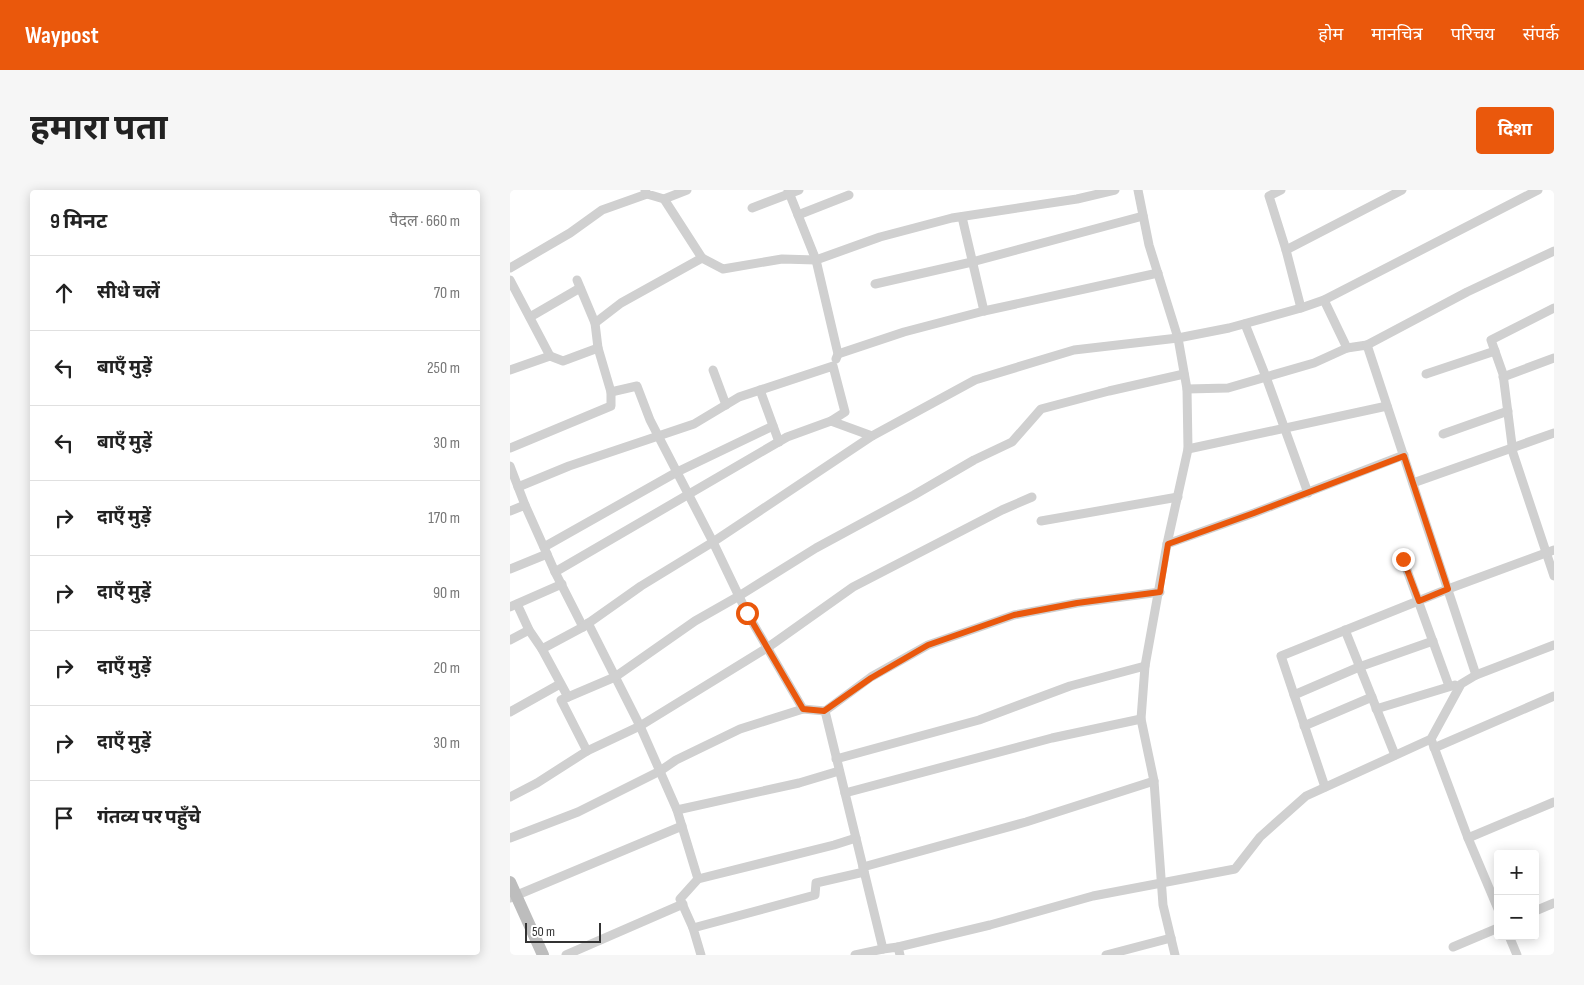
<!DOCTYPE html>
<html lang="hi">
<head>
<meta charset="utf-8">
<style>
	body { margin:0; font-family:"Sofia Sans Condensed","Noto Sans Devanagari",sans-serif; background:#f6f6f6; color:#222 }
	.controls { position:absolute; right:15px; bottom:15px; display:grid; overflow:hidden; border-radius:5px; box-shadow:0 2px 12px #0003 }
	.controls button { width:45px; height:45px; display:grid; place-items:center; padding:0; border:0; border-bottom:1px solid #e0e0e0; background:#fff; color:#222; font:25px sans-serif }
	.scale { position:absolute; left:15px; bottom:12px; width:76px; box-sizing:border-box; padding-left:5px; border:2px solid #333; border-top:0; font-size:14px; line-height:18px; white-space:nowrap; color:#333; -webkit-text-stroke:4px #fff; paint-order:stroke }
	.stop { position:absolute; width:15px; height:15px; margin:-11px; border:4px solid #ea580c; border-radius:50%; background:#fff }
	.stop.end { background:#ea580c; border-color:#fff; box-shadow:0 1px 5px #0008 }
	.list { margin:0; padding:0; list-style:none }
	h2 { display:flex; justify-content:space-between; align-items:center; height:65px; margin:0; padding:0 20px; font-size:21px }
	h2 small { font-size:16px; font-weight:400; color:#767676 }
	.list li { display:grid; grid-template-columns:32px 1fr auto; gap:15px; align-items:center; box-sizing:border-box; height:75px; padding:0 20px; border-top:1px solid #e0e0e0 }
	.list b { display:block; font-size:19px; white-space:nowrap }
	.list em { font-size:16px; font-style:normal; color:#767676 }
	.icon { flex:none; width:28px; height:28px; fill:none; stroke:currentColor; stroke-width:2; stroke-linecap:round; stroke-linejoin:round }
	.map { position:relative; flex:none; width:1044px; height:765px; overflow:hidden; border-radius:5px }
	header { display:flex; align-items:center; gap:30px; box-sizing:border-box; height:70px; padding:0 25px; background:#ea580c; color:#fff }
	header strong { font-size:24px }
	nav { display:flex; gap:28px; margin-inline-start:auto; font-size:18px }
	.intro { display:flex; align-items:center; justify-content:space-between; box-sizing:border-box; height:120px; padding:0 30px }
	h1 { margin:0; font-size:35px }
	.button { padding:12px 22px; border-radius:5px; background:#ea580c; color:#fff; font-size:18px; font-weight:700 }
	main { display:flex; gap:30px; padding:0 30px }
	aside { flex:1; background:#fff; border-radius:5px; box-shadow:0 2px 12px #0003 }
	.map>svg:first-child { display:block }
</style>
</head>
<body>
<header>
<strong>Waypost</strong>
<nav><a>होम</a><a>मानचित्र</a><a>परिचय</a><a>संपर्क</a></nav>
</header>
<div class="intro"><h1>हमारा पता</h1><a class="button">दिशा</a></div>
<main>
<aside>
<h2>9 मिनट<small>पैदल · 660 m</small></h2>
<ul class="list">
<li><svg class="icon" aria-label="ahead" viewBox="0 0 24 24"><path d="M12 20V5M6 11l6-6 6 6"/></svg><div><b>सीधे चलें</b></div><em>70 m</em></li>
<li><svg class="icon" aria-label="left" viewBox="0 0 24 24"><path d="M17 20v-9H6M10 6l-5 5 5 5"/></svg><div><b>बाएँ मुड़ें</b></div><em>250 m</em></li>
<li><svg class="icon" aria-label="left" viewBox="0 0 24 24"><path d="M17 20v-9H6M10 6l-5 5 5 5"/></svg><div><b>बाएँ मुड़ें</b></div><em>30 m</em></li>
<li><svg class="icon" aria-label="right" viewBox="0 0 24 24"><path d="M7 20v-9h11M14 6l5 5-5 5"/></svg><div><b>दाएँ मुड़ें</b></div><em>170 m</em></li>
<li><svg class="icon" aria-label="right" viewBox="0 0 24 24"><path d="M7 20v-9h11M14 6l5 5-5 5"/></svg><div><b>दाएँ मुड़ें</b></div><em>90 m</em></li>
<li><svg class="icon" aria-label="right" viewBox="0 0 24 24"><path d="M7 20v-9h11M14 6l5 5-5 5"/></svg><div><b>दाएँ मुड़ें</b></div><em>20 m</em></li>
<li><svg class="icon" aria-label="right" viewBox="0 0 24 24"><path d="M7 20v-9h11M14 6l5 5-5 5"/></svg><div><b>दाएँ मुड़ें</b></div><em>30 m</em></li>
<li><svg class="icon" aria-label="arrive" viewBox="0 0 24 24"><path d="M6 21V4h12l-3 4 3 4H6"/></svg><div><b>गंतव्य पर पहुँचे</b></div></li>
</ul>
</aside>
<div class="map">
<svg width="1044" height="765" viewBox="0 0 1044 765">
	<rect width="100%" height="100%" fill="#fff"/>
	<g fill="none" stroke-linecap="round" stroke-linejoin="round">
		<!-- street -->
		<g stroke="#d0d0d0" stroke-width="9">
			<path d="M278,0L306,70L328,164L326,169"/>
			<path d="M628,0L639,55L668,148L677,199L678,259L657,354L635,476L631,529L644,591L653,715L665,765"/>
			<path d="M771,0L759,6L776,60L791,118"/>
			<path d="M154,9L177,0"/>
			<path d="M242,18L289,0"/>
			<path d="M288,25L339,5"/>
			<path d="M452,27L474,121"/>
			<path d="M776,60L892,0"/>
			<path d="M192,68L213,79L272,69L306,70L370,47L442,28L567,9L605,0"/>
			<path d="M0,78L60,43L92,20L137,4"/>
			<path d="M0,90L40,166"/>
			<path d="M67,90L85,133"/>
			<path d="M365,94L462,72L633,26"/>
			<path d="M814,110L837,158L857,155L966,485"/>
			<path d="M1044,118L981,150L993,184L1003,263L1044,386"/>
			<path d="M20,127L70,98"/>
			<path d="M735,134L756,187L798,303"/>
			<path d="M857,155L957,102L1044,61"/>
			<path d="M88,158L85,133L111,113L192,68L154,9L137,4L135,0"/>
			<path d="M328,164L394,142L474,121L648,83"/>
			<path d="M0,180L40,166L53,171L88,158L101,202L127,196L140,230L203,352L237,423L293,519L315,521L373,759L388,757L390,765"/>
			<path d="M203,180L216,215"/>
			<path d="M916,184L985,161"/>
			<path d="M993,187L1044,168"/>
			<path d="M677,199L718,198L804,173L837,158"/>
			<path d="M250,200L269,252"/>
			<path d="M933,244L998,221"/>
			<path d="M0,258L101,216V202"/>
			<path d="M678,259L877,216"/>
			<path d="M0,276L15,315"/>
			<path d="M903,293L1044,243"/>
			<path d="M8,297L59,276L184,234L229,207L323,176L335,222L321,231"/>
			<path d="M0,321L15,315L45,382"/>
			<path d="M531,331L668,307"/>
			<path d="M657,354L744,323L894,265"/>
			<path d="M34,357L167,282L263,236"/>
			<path d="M893,369L939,496"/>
			<path d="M0,379L37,364"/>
			<path d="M7,414L19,440L32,459"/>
			<path d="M0,417L52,394"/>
			<path d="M78,433L130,536L167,620L188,689"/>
			<path d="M73,437L45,382L277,247L321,231L362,246"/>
			<path d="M835,440L885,565"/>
			<path d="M0,450L19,440"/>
			<path d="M784,505L849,477L923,451"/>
			<path d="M58,507L32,459L73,437L131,396L203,352L362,246L465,190L564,160L668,148L719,138L791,118L814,110L1028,0"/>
			<path d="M866,519L945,495"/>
			<path d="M315,521L361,487L418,455L504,425L567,413L650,402"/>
			<path d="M0,522L50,494"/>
			<path d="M794,536L862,507"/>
			<path d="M921,549L958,648L988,719"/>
			<path d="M924,558L1044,506"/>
			<path d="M77,561L51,510L105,487L185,431L229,406L306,358L404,305L464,270L502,252L531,219L599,201L674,184"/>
			<path d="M326,569L469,530L560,496L635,476"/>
			<path d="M815,597L771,466L938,399L1044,360"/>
			<path d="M335,603L542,548L631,529"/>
			<path d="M0,607L27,593L77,561L130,536L257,458L343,397L492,320L522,307"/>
			<path d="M167,620L289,593L329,581"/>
			<path d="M0,648L68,622L150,581L166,570L230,539L293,519"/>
			<path d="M958,648L1044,612"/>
			<path d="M353,677L516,632L644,591"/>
			<path d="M0,708L172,636"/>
			<path d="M1025,721L1044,713"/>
			<path d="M183,738L170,709L188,689L324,655L346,648"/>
			<path d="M999,746L1007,765"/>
			<path d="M388,757L480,735L583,706L725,679L750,647L796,606L921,549L951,494L966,485L1044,455"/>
			<path d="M943,757L988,738"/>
			<path d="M56,765L173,714"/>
			<path d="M191,765L183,738L305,705L306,693L354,682"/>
			<path d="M345,765L373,759"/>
			<path d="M596,765L661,748"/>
		</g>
		<!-- secondary -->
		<path stroke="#bdbdbd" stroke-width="12" d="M0,692L33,765"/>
	</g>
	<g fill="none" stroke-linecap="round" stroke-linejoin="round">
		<!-- route -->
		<path stroke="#ea580c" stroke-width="6" d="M237,423L293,519L314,521L361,488L418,455L504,425L567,413L650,402L658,354L744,323L894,266L938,399L909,411L893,369"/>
	</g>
</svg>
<div class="controls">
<button>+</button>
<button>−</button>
</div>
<div class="scale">50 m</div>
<div class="stop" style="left:237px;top:423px"></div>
<div class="stop end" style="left:893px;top:369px"></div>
</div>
</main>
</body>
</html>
